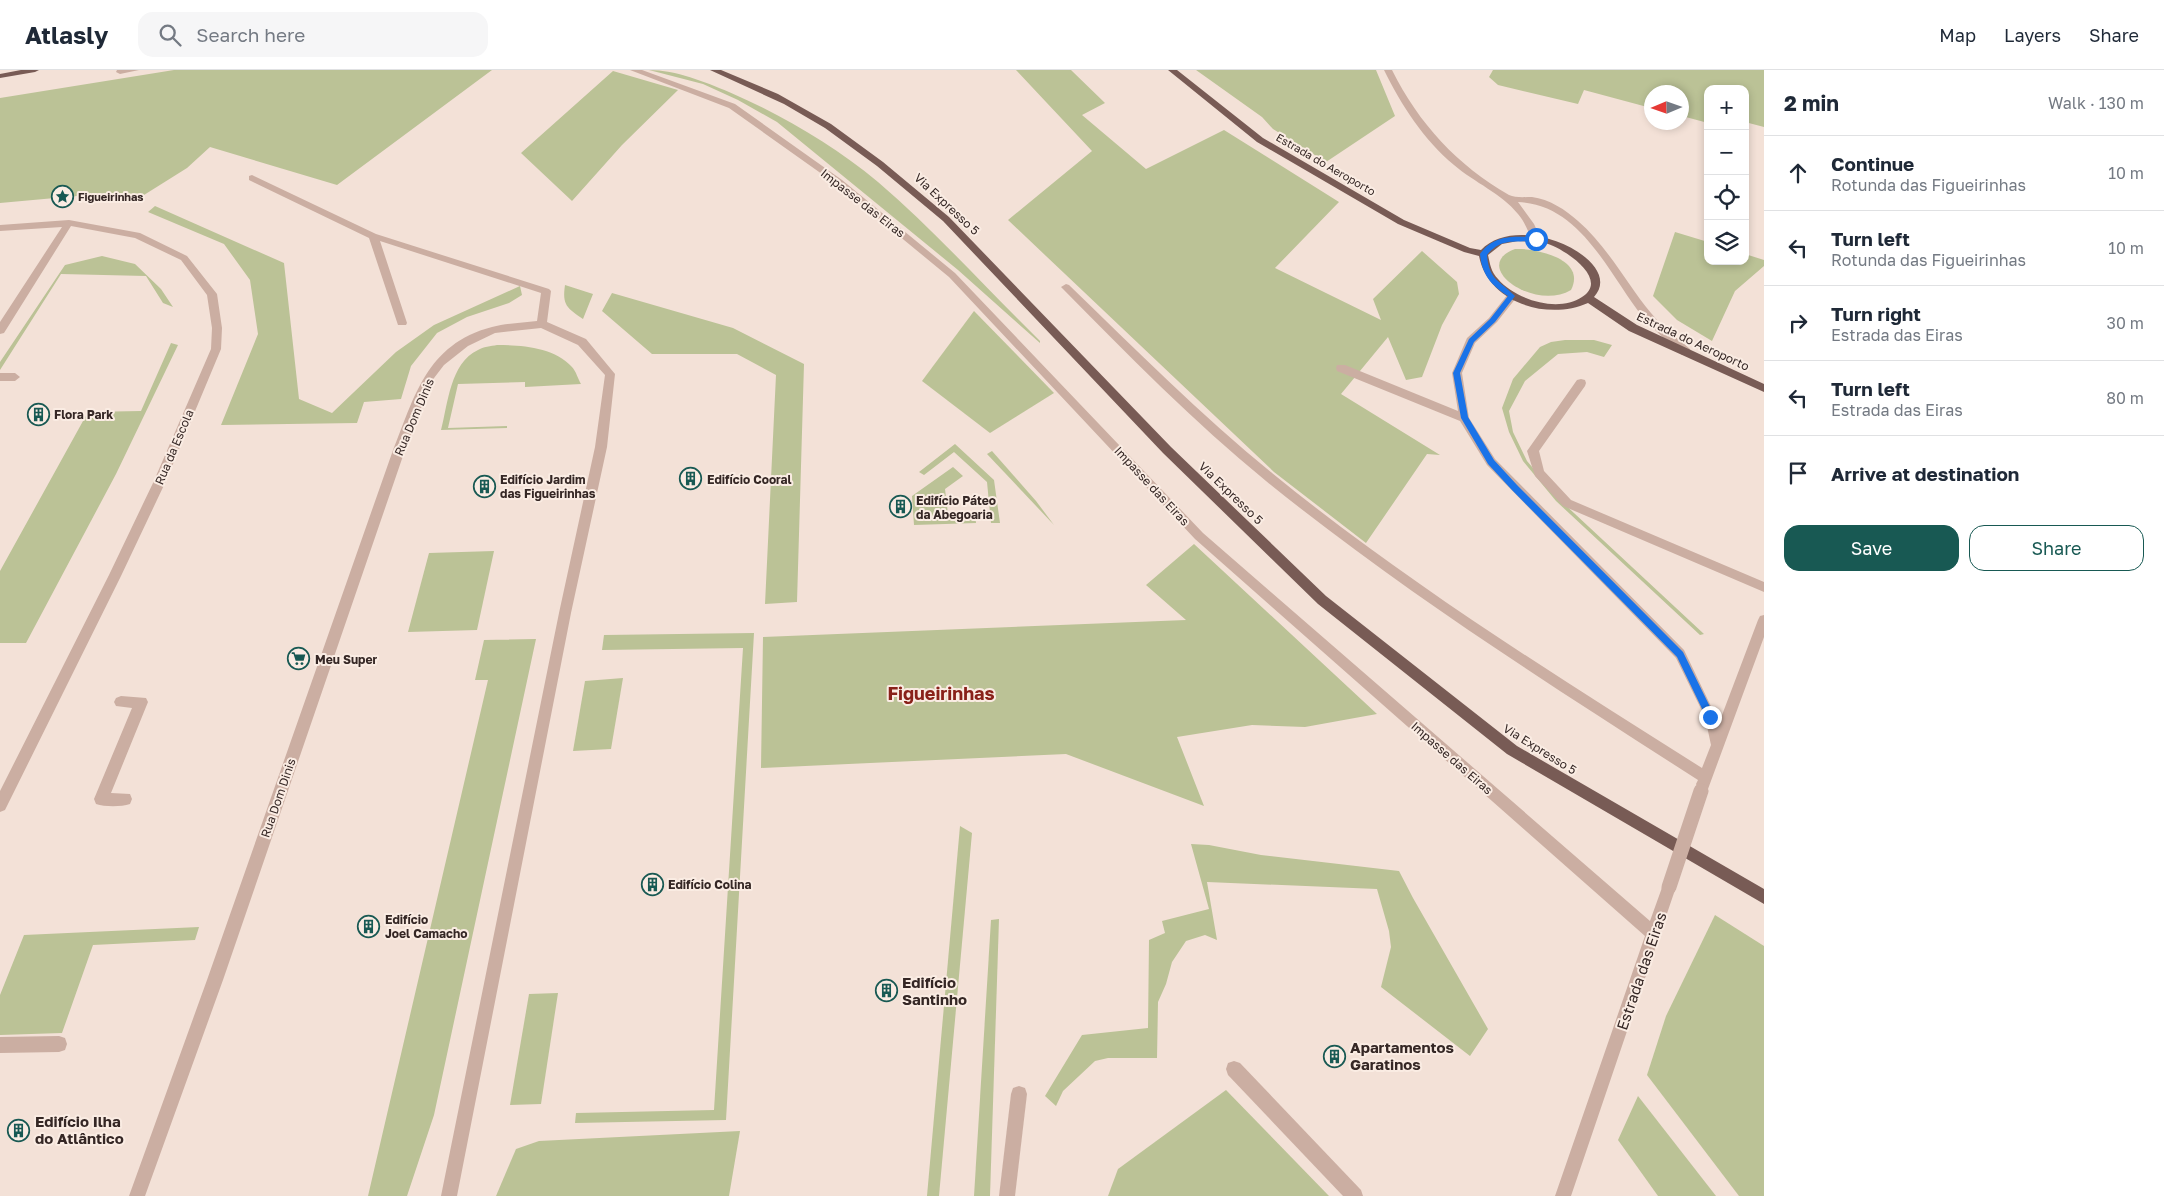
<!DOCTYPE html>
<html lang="en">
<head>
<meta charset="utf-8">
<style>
	body { margin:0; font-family:"Golos Text",sans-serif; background:#f6f6f7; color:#1f2937 }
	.controls { position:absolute; right:15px; top:15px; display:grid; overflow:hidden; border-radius:10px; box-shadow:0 2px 8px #0003 }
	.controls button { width:45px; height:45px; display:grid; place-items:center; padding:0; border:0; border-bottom:1px solid #e0e1e3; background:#fff; color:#1f2937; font:25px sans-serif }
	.compass { position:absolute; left:1644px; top:15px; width:45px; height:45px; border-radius:50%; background:#fff; box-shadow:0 2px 8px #0003; rotate:268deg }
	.stop { position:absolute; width:15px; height:15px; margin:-11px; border:4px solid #1a73e8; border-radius:50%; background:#fff }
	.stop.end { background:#1a73e8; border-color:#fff; box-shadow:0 1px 5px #0008 }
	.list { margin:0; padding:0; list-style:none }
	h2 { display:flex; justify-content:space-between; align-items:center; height:65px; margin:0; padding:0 20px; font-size:21px }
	h2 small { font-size:16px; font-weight:400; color:#747a83 }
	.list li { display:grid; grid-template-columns:32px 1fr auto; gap:15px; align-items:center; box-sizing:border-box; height:75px; padding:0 20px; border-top:1px solid #e0e1e3 }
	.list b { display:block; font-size:19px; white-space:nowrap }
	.list p { margin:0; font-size:16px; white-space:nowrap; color:#747a83 }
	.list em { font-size:16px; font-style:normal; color:#747a83 }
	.actions { display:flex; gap:10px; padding:15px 20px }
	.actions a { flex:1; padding:11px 0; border:1px solid #185953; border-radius:15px; text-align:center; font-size:18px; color:#185953 }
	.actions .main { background:#185953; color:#fff }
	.icon { flex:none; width:28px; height:28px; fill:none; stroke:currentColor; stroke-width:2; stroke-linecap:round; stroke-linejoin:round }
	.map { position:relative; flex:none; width:1764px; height:1126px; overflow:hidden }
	header { display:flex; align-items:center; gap:30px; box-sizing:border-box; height:70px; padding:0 25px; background:#fff; border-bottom:1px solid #e0e1e3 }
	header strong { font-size:24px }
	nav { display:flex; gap:28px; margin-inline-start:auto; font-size:18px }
	.search { width:350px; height:45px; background:#f6f6f7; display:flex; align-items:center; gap:12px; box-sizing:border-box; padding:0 18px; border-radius:15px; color:#747a83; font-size:19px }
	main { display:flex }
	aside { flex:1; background:#fff }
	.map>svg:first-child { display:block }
</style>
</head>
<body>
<header>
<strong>Atlasly</strong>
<div class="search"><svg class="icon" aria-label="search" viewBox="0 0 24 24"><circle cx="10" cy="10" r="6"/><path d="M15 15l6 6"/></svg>Search here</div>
<nav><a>Map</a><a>Layers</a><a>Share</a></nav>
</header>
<main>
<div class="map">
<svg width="1764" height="1126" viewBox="0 0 1764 1126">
	<rect width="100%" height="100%" fill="#f3e1d7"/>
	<!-- green -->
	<g fill="#bbc296">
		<path d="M174,0H492L337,115L210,77L187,98L136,130L77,126L0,133V28Z"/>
		<path d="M649,0C676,0 705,12 729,22C782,45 833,75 878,112C934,160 987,219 1040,271V273L958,200L777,52L738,30L703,14Z"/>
		<path d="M1016,0H1071L1105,33L1082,45L1146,99L1224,60L1339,132L1275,198L1381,250L1373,229L1422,181L1457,212L1459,224L1442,255L1422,307L1406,310L1388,267L1341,324L1440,385L1427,384L1366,473L1274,402L1008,150L1092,81Z"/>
		<path d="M1196,0H1376L1395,46L1326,92L1273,59L1262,47Z"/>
		<path d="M1493,0H1764V57L1745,52V19H1708V53L1682,46V22H1652L1651,38L1584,20L1578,34L1498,15L1489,7Z"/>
		<path d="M613,1L678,20L622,75L572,131L521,83Z"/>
		<path d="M155,136L284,193L299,329L332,343L396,282L434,255L520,216L522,225L509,233L467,247L437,263L411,296L401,329L364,332L357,353L221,355L258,264L250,210L224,174L148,142Z"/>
		<path d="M1675,162L1708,172V191H1745V184L1764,190V196L1735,221L1712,271L1677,250L1653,226Z"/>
		<path d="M1515,179C1536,178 1587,189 1571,220C1534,242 1469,196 1515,179Z"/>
		<path d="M102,186L135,194L161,219L173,237L163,233L146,206L61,204L0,300V292L65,195Z"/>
		<path d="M565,215L593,224L583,249C567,238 562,235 565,215Z"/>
		<path d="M612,223L733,258L804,294L797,532L765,534L776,305L737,284H652L602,241Z"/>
		<path d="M974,241L1054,323L990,363L922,311Z"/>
		<path d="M1565,270H1594L1612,275L1604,287L1587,282L1558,284L1525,311L1509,341L1513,362L1527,391L1560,430L1704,564L1700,565L1556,431L1523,391L1509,362L1502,338L1513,309L1540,277L1551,272Z"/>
		<path d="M171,273L178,275L116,404L26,573H0V501L88,342L141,341Z"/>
		<path d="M497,275C521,275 554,277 572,297C576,301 578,309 581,314L525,317V312L458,314L448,358L507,356V358L441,360C448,334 450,293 478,280C483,277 491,276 497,275Z"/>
		<path d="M955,374L994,410L1000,453H991L987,412L954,382L924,405L919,402Z"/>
		<path d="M992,381L1036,431L1054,455L987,384Z"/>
		<path d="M953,397L963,406L945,419L948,444L975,443L976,453L914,455L912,426Z"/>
		<path d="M1194,474L1377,644L1305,657L1252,655L1177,667L1204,736L1066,684L761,698L763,567L1186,550L1146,515Z"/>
		<path d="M494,481L477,560L408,562L429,483Z"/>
		<path d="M754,563L726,1050L575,1053L576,1043L714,1040L743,578L602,580L604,565Z"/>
		<path d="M536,569L434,1045L407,1126H368L488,610H475L484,570Z"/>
		<path d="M623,608L611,679L573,681L585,611Z"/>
		<path d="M960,756L972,763L939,1126H927Z"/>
		<path d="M1191,774L1209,775L1261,785L1399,801L1413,828L1488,959L1470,986L1381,917L1391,877L1389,861L1377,819L1207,812L1217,870L1205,865L1186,871L1172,892L1166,914L1158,932L1157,988H1108L1095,991L1063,1021L1056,1036L1045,1026L1082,965L1148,958L1149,870L1165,863L1162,851L1209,839Z"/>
		<path d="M1715,845L1764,876V1126H1739L1647,1005L1666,946Z"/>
		<path d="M999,849L990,1126H974L991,850Z"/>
		<path d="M199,857L195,870L93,875L62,963L0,965V925L24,865Z"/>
		<path d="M558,923L541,1034L510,1035L529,924Z"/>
		<path d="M1226,1020L1329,1126H1108L1118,1099Z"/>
		<path d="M1638,1026L1716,1126H1658L1618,1070Z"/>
		<path d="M740,1061L729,1126H496L516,1079L539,1071Z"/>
	</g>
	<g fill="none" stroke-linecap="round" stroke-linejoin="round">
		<!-- minor -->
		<g fill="#cbaea2" fill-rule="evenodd">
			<path d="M117,0H139L120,4L116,2Z"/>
			<path d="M630,0H642L735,34L842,110L955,203L1203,463L1650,851L1664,812L1669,810L1674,812L1676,817L1571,1126H1555L1645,866L1195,469L949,207L836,114L729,38Z"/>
			<path d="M1384,0H1392C1419,54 1457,95 1509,125C1515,128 1525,127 1532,127C1549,129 1566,140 1578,151C1608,177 1626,213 1651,243C1662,257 1677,268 1690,279L1691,282L1690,285H1682C1669,273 1655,261 1643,247C1609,205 1581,134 1518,132L1534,154L1541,169L1536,172L1533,171C1528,162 1525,152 1518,144C1501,123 1475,113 1454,95C1424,70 1401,35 1384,0Z"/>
			<path d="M252,105L376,164L549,219L551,221L547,252L586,269L615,304L607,377L571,543L457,1126H441L559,543L595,377L605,305L578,275L541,258L495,263L468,276L444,295L431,312L404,383L223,910L145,1126H129L207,910L392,383C414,328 426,274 492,257C506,253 522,253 537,251L541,223L380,171L407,253L406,255H398L369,168L249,110V106Z"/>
			<path d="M69,150L140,163L187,186L217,224L222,258L221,279L165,413L121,506L5,740L0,742V721L109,505L153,413L211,279L212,258L207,225L181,190L135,168L71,156L4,263L0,264V252L62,157L0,161V155Z"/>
			<path d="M1066,214L1069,215C1135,279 1201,345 1272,403C1407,513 1555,605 1702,698L1711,675L1705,647L1676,588L1487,395L1460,351L1337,301L1336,298L1337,295H1345L1458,341L1452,303L1467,268L1489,248L1508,224H1516V228L1497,252L1475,273L1462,303L1469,348L1495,389L1684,580L1719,653L1758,550L1760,546L1764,545V567L1708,719L1703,720L1698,719L1696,714L1698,710C1550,615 1402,521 1266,411C1194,352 1128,285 1063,219L1061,217Z"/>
			<path d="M0,303H15L20,307L15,311H0Z"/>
			<path d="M1581,309L1585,310L1586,313L1585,316L1539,381L1544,401L1571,430L1764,512V522L1563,436L1535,406L1527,381L1577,310Z"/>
			<path d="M121,626L146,628L148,632L111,723L130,724L132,729L130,734C121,737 105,737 96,734L94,729L132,638L116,636L114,632L116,628Z"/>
			<path d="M59,966L65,968L67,974L65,980L59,982L0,983V967Z"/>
			<path d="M1234,991L1240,993L1361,1120L1363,1126H1343L1228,1005L1226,999L1228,993Z"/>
			<path d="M1019,1016L1025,1018L1027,1024L1015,1126H999L1011,1024L1013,1018Z"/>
		</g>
		<!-- major -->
		<g fill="#785b55" fill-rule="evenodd">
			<path d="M21,0H39L35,2L0,8V4Z"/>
			<path d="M710,0H721L778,24L831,54L883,92L949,147L1171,377L1326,526L1517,676L1764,819V834L1507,684L1318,534L1163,383L943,151L877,96L825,58L784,34Z"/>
			<path d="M1168,0H1177L1263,68L1404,150L1470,178L1481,180C1520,139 1627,191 1594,227L1637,255L1764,314V322L1629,261L1588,233C1548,251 1488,233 1479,186L1464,182L1398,154L1257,72ZM1518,171C1527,172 1536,171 1545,173C1562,177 1611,209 1582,227C1558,243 1516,230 1498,209C1491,202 1490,194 1488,185L1502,174Z"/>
		</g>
		<!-- minor-bridge -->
		<path stroke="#cbaea2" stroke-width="15" d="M1669,817L1701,721"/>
	</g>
	<!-- route -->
	<path fill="#1a73e8" d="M1536,167H1538V170C1517,174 1502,166 1487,185C1489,210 1499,210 1515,226L1495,252L1474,272L1460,303L1468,347L1494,390L1517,415L1683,582L1715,647L1710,650L1707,649L1677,587L1511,419L1488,394L1461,348L1453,303L1469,269L1490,249L1508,226C1491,215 1482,205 1480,184C1495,164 1513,167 1536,167Z"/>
	<!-- icons -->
	<defs>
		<symbol id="sight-ring" viewBox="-11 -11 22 22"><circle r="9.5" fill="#faece3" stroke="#185953" stroke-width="1.5"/><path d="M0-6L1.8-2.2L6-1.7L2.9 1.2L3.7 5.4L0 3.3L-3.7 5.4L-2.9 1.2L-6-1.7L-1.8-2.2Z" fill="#185953"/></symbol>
		<symbol id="building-ring" viewBox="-11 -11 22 22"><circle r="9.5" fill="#faece3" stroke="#185953" stroke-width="1.5"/><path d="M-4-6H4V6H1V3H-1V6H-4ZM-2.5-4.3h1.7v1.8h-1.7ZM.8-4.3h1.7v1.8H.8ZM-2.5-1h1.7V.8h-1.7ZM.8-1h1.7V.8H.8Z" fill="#185953"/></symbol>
		<symbol id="supermarket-ring" viewBox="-11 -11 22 22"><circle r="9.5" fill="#faece3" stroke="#185953" stroke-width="1.5"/><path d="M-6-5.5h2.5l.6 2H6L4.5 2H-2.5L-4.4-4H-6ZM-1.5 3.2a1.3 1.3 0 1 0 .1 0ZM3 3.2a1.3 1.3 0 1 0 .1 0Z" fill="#185953"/></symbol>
	</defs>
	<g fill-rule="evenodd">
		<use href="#sight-ring" x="50" y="114" width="25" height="25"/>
		<use href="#building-ring" x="26" y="332" width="25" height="25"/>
		<use href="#building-ring" x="678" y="396" width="25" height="25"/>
		<use href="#building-ring" x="472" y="404" width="25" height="25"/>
		<use href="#building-ring" x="888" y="424" width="25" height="25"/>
		<use href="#supermarket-ring" x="286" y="576" width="25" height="25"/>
		<use href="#building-ring" x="640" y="802" width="25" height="25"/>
		<use href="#building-ring" x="356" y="844" width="25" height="25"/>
		<use href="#building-ring" x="874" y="908" width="25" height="25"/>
		<use href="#building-ring" x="1322" y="974" width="25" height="25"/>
		<use href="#building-ring" x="6" y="1048" width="25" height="25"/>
	</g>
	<g text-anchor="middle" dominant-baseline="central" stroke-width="4" stroke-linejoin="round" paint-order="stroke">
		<!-- far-street labels -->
		<g font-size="11" fill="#352725" stroke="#faece3">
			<text transform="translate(1326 94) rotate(30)">Estrada do Aeroporto</text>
		</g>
		<!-- far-poi labels -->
		<g font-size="11" font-weight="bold" fill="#352725" stroke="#faece3" text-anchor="start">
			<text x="78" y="126">Figueirinhas</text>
		</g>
		<!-- street labels -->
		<g font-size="12" fill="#352725" stroke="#faece3">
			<text transform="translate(863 133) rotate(38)">Impasse das Eiras</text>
			<text transform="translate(947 134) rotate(43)">Via Expresso 5</text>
			<text transform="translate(1693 271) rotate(25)">Estrada do Aeroporto</text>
			<text transform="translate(414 347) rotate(-67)">Rua Dom Dinis</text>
			<text transform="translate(174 377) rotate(-67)">Rua da Escola</text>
			<text transform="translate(1152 416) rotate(47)">Impasse das Eiras</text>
			<text transform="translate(1231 423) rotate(44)">Via Expresso 5</text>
			<text transform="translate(1540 679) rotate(32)">Via Expresso 5</text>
			<text transform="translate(1452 688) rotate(41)">Impasse das Eiras</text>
			<text transform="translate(278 728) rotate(-71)">Rua Dom Dinis</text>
		</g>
		<!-- poi labels -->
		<g font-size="12" font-weight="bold" fill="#352725" stroke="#faece3" text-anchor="start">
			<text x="54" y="344">Flora Park</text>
			<text x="500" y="409">Edifício Jardim<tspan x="500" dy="14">das Figueirinhas</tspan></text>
			<text x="707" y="409">Edifício Cooral</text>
			<text x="916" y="430">Edifício Páteo<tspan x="916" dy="14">da Abegoaria</tspan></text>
			<text x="315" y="589">Meu Super</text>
			<text x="668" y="814">Edifício Colina</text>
			<text x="385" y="849">Edifício<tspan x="385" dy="14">Joel Camacho</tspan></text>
		</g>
		<!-- near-street labels -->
		<g font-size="15" fill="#352725" stroke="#faece3">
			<text transform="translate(1641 901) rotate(-71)">Estrada das Eiras</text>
		</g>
		<!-- near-poi labels -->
		<g font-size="15" font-weight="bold" fill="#352725" stroke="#faece3" text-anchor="start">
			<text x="902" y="912">Edifício<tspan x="902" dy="17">Santinho</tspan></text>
			<text x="1350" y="977">Apartamentos<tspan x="1350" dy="17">Garatinos</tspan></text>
			<text x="35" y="1051">Edifício Ilha<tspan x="35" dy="17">do Atlântico</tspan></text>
		</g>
		<!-- district labels -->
		<g font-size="18" font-weight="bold" fill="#892119" stroke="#faece3">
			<text x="941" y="623">Figueirinhas</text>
		</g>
	</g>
</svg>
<div class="controls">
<button>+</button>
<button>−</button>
<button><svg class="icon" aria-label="locate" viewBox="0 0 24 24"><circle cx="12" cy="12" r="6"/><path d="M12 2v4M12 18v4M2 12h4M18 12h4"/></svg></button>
<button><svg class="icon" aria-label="layers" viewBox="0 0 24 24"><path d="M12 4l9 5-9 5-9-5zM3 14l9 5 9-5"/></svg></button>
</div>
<svg class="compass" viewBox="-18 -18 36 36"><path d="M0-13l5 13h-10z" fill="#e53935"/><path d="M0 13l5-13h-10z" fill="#747a83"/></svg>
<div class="stop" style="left:1536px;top:169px"></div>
<div class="stop end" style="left:1710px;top:647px"></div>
</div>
<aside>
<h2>2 min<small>Walk · 130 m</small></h2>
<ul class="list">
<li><svg class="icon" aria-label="ahead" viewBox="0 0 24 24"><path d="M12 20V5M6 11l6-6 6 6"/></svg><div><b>Continue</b><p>Rotunda das Figueirinhas</p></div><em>10 m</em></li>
<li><svg class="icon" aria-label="left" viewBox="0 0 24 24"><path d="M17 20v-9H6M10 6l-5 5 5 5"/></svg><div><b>Turn left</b><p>Rotunda das Figueirinhas</p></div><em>10 m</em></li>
<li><svg class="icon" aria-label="right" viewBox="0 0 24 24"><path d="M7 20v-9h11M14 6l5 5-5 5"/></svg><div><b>Turn right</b><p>Estrada das Eiras</p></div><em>30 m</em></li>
<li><svg class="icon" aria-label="left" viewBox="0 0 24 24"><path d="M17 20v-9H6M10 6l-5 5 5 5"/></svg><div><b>Turn left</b><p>Estrada das Eiras</p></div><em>80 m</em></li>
<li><svg class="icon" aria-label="arrive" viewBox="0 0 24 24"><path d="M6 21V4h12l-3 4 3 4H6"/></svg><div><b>Arrive at destination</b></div></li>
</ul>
<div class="actions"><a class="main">Save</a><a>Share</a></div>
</aside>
</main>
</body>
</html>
